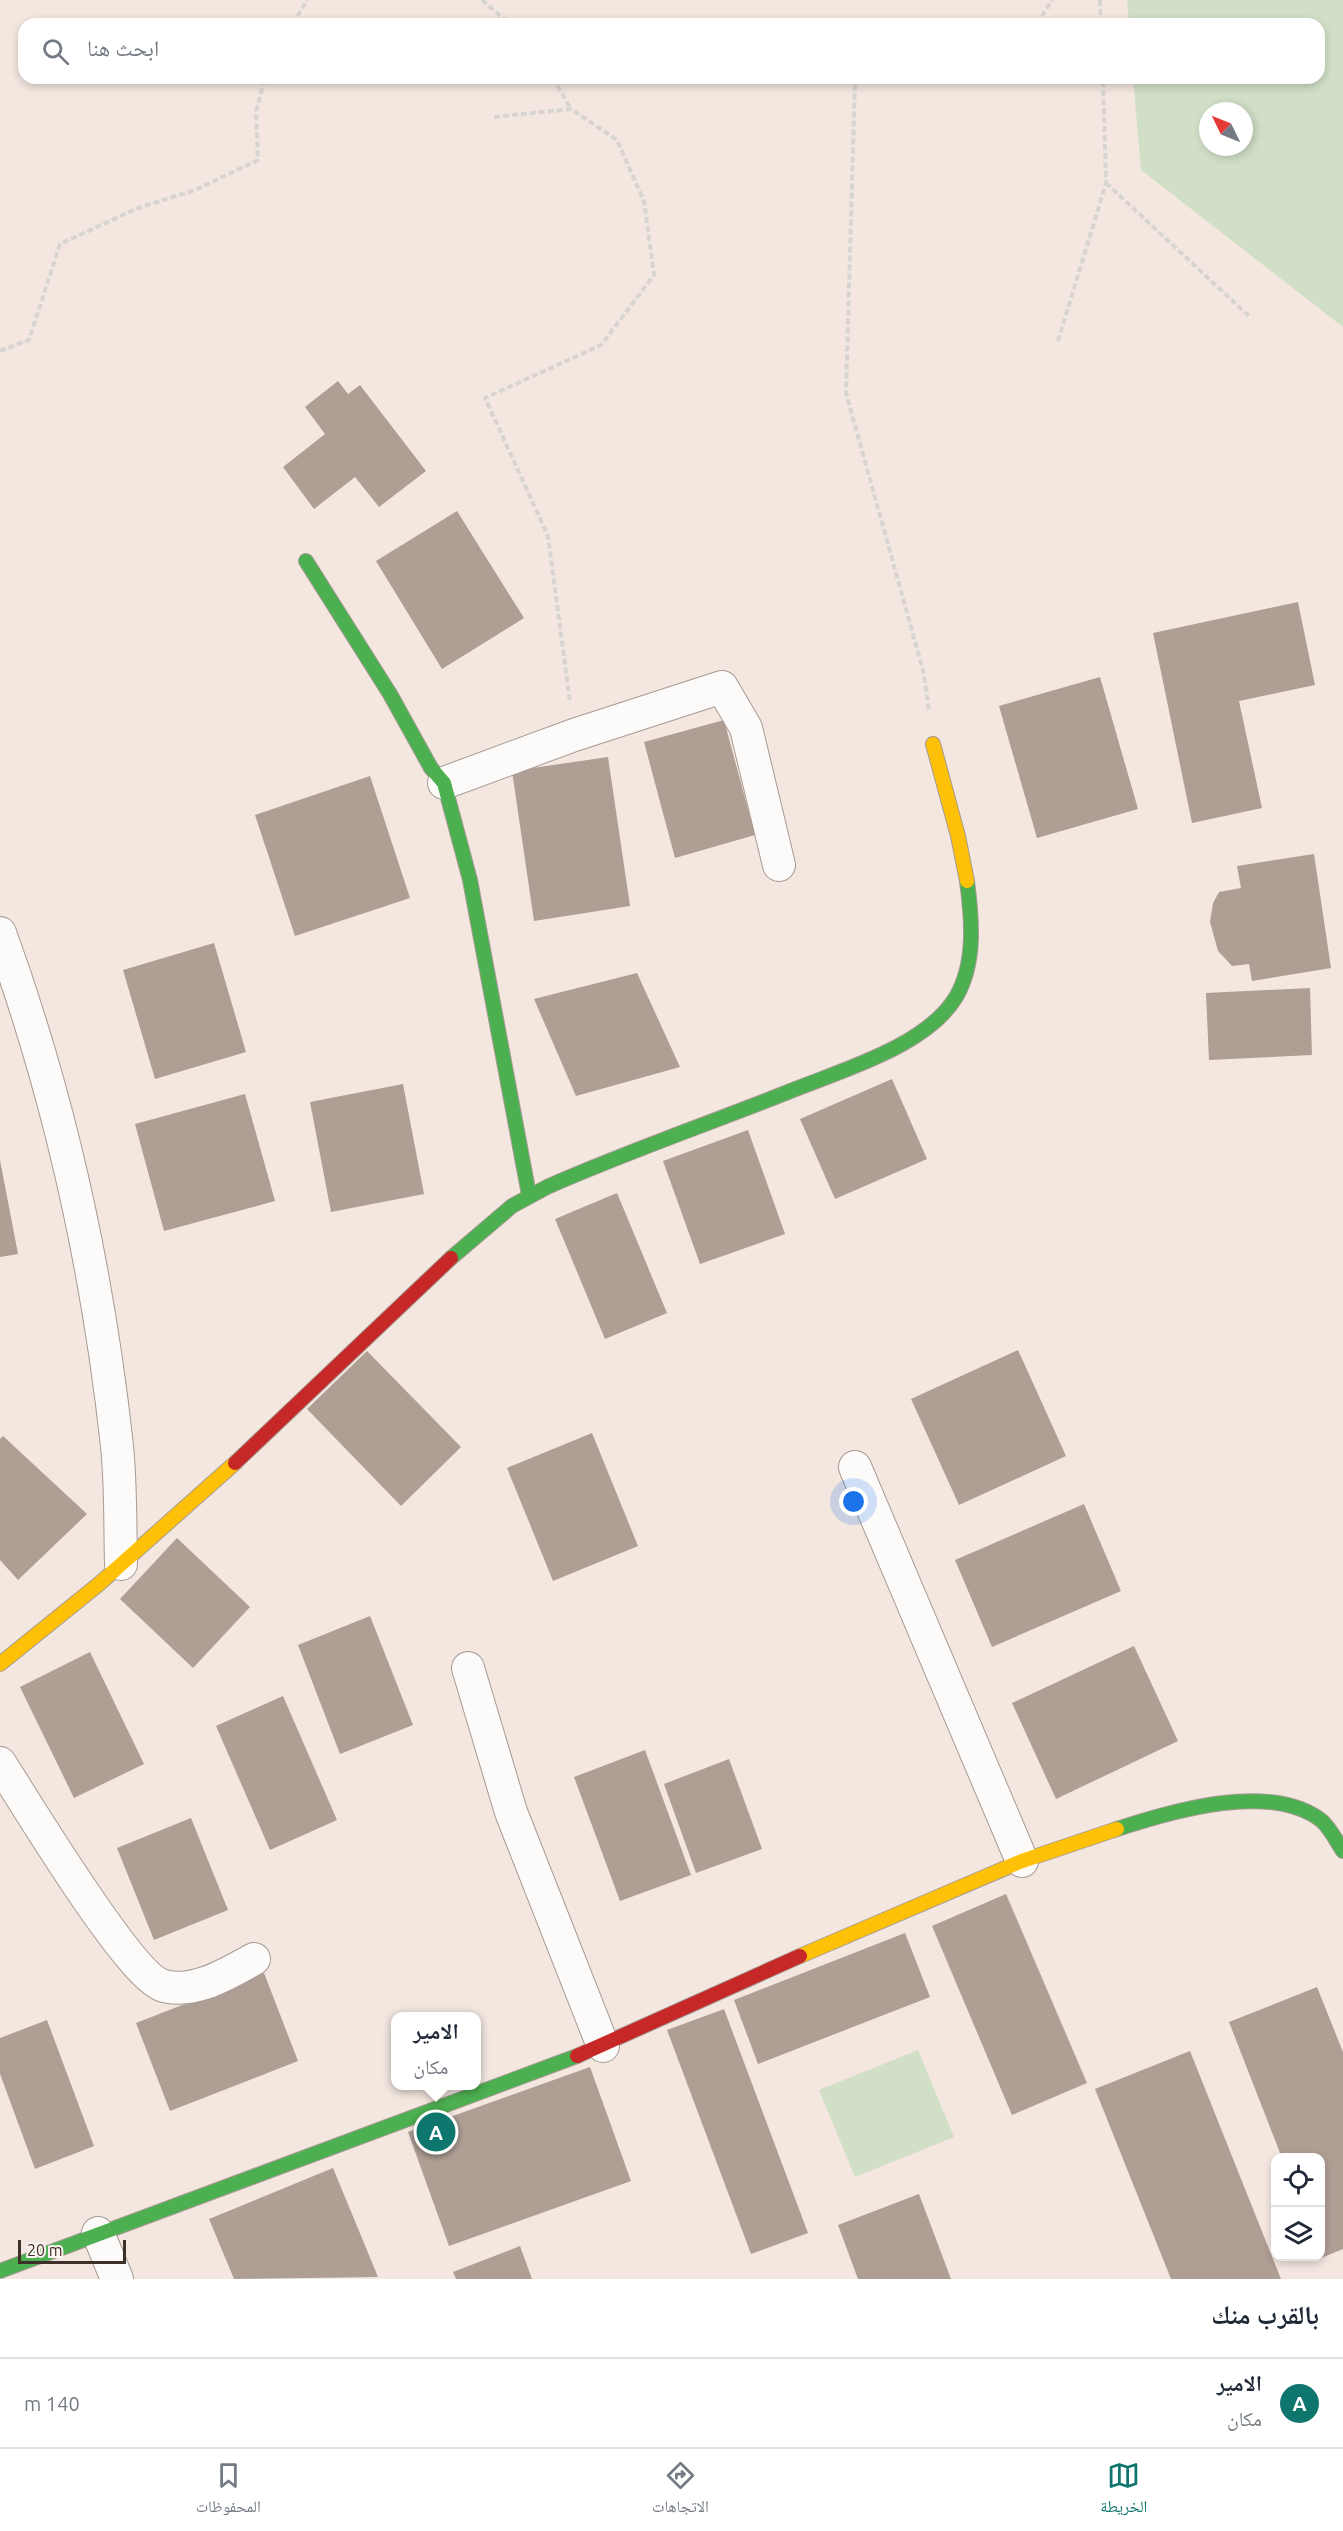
<!DOCTYPE html>
<html lang="ar">
<head>
<meta charset="utf-8">
<style>
	body { margin:0; font-family:Ubuntu,"Noto Naskh Arabic",sans-serif; background:#f2f2f3; color:#1f2937; direction:rtl }
	.controls { position:absolute; right:18px; bottom:18px; display:grid; overflow:hidden; border-radius:12px; box-shadow:0 3px 9px #0003 }
	.controls button { width:54px; height:54px; display:grid; place-items:center; padding:0; border:0; border-bottom:2px solid #e0e1e3; background:#fff; color:#1f2937; font:30px sans-serif }
	.compass { position:absolute; left:1199px; top:102px; width:54px; height:54px; border-radius:50%; background:#fff; box-shadow:0 3px 9px #0003; rotate:313deg }
	.scale { position:absolute; left:18px; bottom:15px; width:108px; box-sizing:border-box; padding-left:6px; border:3px solid #3e3028; border-top:0; font-size:16px; line-height:21px; white-space:nowrap; color:#3e3028; -webkit-text-stroke:4px #fcf5f1; paint-order:stroke }
	.you { position:absolute; left:854px; top:1502px; width:21px; height:21px; margin:-15px; border:4px solid #fff; border-radius:50%; background:#1a73e8; box-shadow:0 0 0 9px #1a73e833 }
	.badge { display:grid; place-items:center; width:39px; height:39px; border-radius:50%; background:#0f766e; color:#fff; font-size:20px; font-weight:700 }
	.pin { position:absolute; translate:-50% -50%; border:3px solid #fff; box-shadow:0 2px 6px #0006 }
	.popup { position:absolute; left:391px; top:2012px; width:90px; height:78px; box-sizing:border-box; display:grid; place-content:center; border-radius:12px; background:#fff; filter:drop-shadow(0 2px 4px #0005); font-size:20px; white-space:nowrap; color:#747a83 }
	.popup b { font-size:22px; color:#1f2937 }
	.popup::after { content:''; position:absolute; left:50%; top:100%; margin-left:-12px; border:12px solid transparent; border-top-color:#fff }
	.list { margin:0; padding:0; list-style:none }
	h2 { display:flex; justify-content:space-between; align-items:center; height:78px; margin:0; padding:0 24px; font-size:26px }
	h2 small { font-size:20px; font-weight:400; color:#747a83 }
	.list li { display:grid; grid-template-columns:39px 1fr auto; gap:18px; align-items:center; box-sizing:border-box; height:90px; padding:0 24px; border-top:2px solid #e0e1e3 }
	.list b { display:block; font-size:22px; white-space:nowrap }
	.list p { margin:0; font-size:20px; white-space:nowrap; color:#747a83 }
	.list em { font-size:20px; font-style:normal; color:#747a83 }
	.icon { flex:none; width:33px; height:33px; fill:none; stroke:currentColor; stroke-width:2; stroke-linecap:round; stroke-linejoin:round }
	.map { position:relative; flex:none; width:1343px; height:2279px; overflow:hidden; direction:ltr }
	.search { position:absolute; background:#fff; box-shadow:0 3px 9px #0003; left:18px; right:18px; top:18px; height:66px; display:flex; align-items:center; gap:15px; box-sizing:border-box; padding:0 21px; border-radius:18px; color:#747a83; font-size:22px }
	.sheet { height:168px; background:#fff }
	nav { display:flex; justify-content:space-around; align-items:center; box-sizing:border-box; height:84px; border-top:2px solid #e0e1e3; background:#fff; font-size:16px; color:#747a83 }
	nav a { display:grid; justify-items:center; gap:3px }
	nav .on { color:#0f766e }
	.map>svg:first-child { display:block }
</style>
</head>
<body>
<div class="map">
<svg width="1343" height="2279" viewBox="0 0 1343 2279">
	<rect width="100%" height="100%" fill="#f3e7e0"/>
	<!-- green -->
	<g fill="#d1dfc7" fill-rule="evenodd">
		<path d="M1127,0H1343V327L1141,170L1133,78H1319V24H1129ZM1208,111H1244V147H1208Z"/>
		<path d="M918,2050L954,2137L855,2177L819,2090Z"/>
	</g>
	<!-- building -->
	<g fill="#af9e94">
		<path d="M338,381L348,394L360,385L426,471L379,507L355,477L314,509L283,467L325,434L305,407Z"/>
		<path d="M457,511L524,618L442,669L376,561Z"/>
		<path d="M1298,602L1315,685L1239,701L1262,808L1192,823L1153,633Z"/>
		<path d="M1100,677L1138,809L1037,838L999,706Z"/>
		<path d="M724,720L755,835L675,858L644,742Z"/>
		<path d="M608,757L630,906L534,921L512,771Z"/>
		<path d="M370,776L410,898L295,936L255,815Z"/>
		<path d="M1314,854L1331,968L1252,981L1249,964L1232,966L1218,951L1210,922L1213,903L1219,892L1241,888L1237,866Z"/>
		<path d="M214,943L246,1052L155,1079L123,970Z"/>
		<path d="M637,973L680,1067L576,1096L534,999Z"/>
		<path d="M1310,988L1312,1055L1209,1060L1206,993Z"/>
		<path d="M892,1079L927,1159L835,1199L800,1119Z"/>
		<path d="M403,1084L424,1194L331,1212L310,1102Z"/>
		<path d="M245,1094L275,1201L164,1231L135,1124Z"/>
		<path d="M748,1130L785,1234L700,1264L663,1161Z"/>
		<path d="M0,1160L18,1254L0,1257Z"/>
		<path d="M617,1193L667,1313L605,1339L555,1219Z"/>
		<path d="M1018,1350L1066,1456L959,1505L911,1399Z"/>
		<path d="M367,1351L461,1447L401,1506L307,1409Z"/>
		<path d="M592,1433L638,1546L553,1581L507,1468Z"/>
		<path d="M3,1436L87,1514L18,1580L0,1560V1439Z"/>
		<path d="M1084,1504L1121,1591L992,1647L955,1560Z"/>
		<path d="M177,1538L250,1607L193,1668L120,1599Z"/>
		<path d="M370,1616L413,1725L340,1754L298,1645Z"/>
		<path d="M1134,1646L1178,1741L1056,1799L1012,1703Z"/>
		<path d="M90,1652L144,1764L74,1798L20,1687Z"/>
		<path d="M283,1696L337,1820L270,1850L216,1726Z"/>
		<path d="M645,1750L691,1875L620,1901L574,1777Z"/>
		<path d="M729,1759L762,1849L696,1873L664,1784Z"/>
		<path d="M191,1818L228,1910L154,1940L117,1848Z"/>
		<path d="M1006,1894L1087,2083L1012,2115L932,1926Z"/>
		<path d="M905,1933L930,1997L758,2064L734,2000Z"/>
		<path d="M264,1973L298,2061L170,2111L136,2023Z"/>
		<path d="M1317,1987L1343,2052V2249L1321,2258L1320,2158H1282L1229,2022Z"/>
		<path d="M724,2009L808,2233L751,2254L667,2030Z"/>
		<path d="M47,2020L94,2146L35,2169L0,2074V2038Z"/>
		<path d="M1190,2051L1281,2279H1171L1095,2089Z"/>
		<path d="M590,2067L631,2181L449,2246L408,2132Z"/>
		<path d="M333,2168L378,2277L234,2279L209,2219Z"/>
		<path d="M919,2194L951,2279H858L838,2225Z"/>
		<path d="M520,2246L532,2279H456L453,2272Z"/>
	</g>
	<g fill="none" stroke-linecap="round" stroke-linejoin="round">
		<defs>
			<g id="street">
				<path d="M444,783L574,735L722,687L746,728L779,865"/>
				<path d="M0,933C60,1098 98,1272 117,1446C121,1485 120,1525 121,1564"/>
				<path d="M855,1467L1022,1861"/>
				<path d="M468,1668L511,1812L603,2046"/>
				<path d="M0,1763C24,1800 130,1977 164,1986C196,1994 228,1973 254,1959"/>
				<path d="M98,2233L117,2279"/>
			</g>
			<g id="fast">
				<path d="M306,561L390,694L431,768L444,783L470,880L529,1195"/>
				<path d="M451,1258L512,1206L547,1187C626,1152 708,1124 788,1092C839,1071 926,1047 956,997C976,963 972,919 967,881"/>
				<path d="M1117,1829C1172,1811 1271,1781 1322,1821C1330,1828 1337,1842 1343,1851"/>
				<path d="M0,2271L577,2056"/>
			</g>
			<g id="slow">
				<path d="M933,744L958,836L967,881"/>
				<path d="M0,1664L99,1584L235,1463"/>
				<path d="M800,1956L1022,1861L1117,1829"/>
			</g>
			<g id="jam">
				<path d="M235,1463L451,1258"/>
				<path d="M577,2056L800,1956"/>
			</g>
		</defs>
		<!-- street casing -->
		<use href="#street" stroke="#a69b94" stroke-width="34"/>
		<!-- fast casing -->
		<use href="#fast" stroke="#a69b94" stroke-width="16"/>
		<!-- slow casing -->
		<use href="#slow" stroke="#a69b94" stroke-width="16"/>
		<!-- jam casing -->
		<use href="#jam" stroke="#a69b94" stroke-width="16"/>
		<!-- path -->
		<g stroke="#d8d4d2" stroke-width="4" stroke-dasharray="6 3" stroke-linecap="butt">
			<path d="M482,0L510,24"/>
			<path d="M1100,0L1101,24"/>
			<path d="M293,24L307,0"/>
			<path d="M1037,24L1052,0"/>
			<path d="M553,78L571,109"/>
			<path d="M851,78L855,80L846,393L924,674L929,712"/>
			<path d="M855,80L941,78"/>
			<path d="M494,117L571,109L617,140L644,201L654,275L601,345L485,398L548,536L570,702"/>
			<path d="M1106,183L1250,317"/>
			<path d="M1058,341L1106,183L1103,78"/>
			<path d="M0,351L29,340L60,244L138,208L195,190L258,160L256,111L265,78"/>
		</g>
		<!-- street -->
		<use href="#street" stroke="#fdfbfa" stroke-width="32"/>
		<!-- fast -->
		<use href="#fast" stroke="#4caf50" stroke-width="14"/>
		<!-- slow -->
		<use href="#slow" stroke="#ffc107" stroke-width="14"/>
		<!-- jam -->
		<use href="#jam" stroke="#c62828" stroke-width="14"/>
	</g>
</svg>
<div class="controls">
<button><svg class="icon" aria-label="locate" viewBox="0 0 24 24"><circle cx="12" cy="12" r="6"/><path d="M12 2v4M12 18v4M2 12h4M18 12h4"/></svg></button>
<button><svg class="icon" aria-label="layers" viewBox="0 0 24 24"><path d="M12 4l9 5-9 5-9-5zM3 14l9 5 9-5"/></svg></button>
</div>
<svg class="compass" viewBox="-18 -18 36 36"><path d="M0-13l5 13h-10z" fill="#e53935"/><path d="M0 13l5-13h-10z" fill="#747a83"/></svg>
<div class="scale">20 m</div>
<div class="you"></div>
<div class="pin badge" style="left:436px;top:2132px">A</div>
<div class="popup"><b>الامير</b>مكان</div>
<div class="search"><svg class="icon" aria-label="search" viewBox="0 0 24 24"><circle cx="10" cy="10" r="6"/><path d="M15 15l6 6"/></svg>ابحث هنا</div>
</div>
<section class="sheet">
<h2>بالقرب منك<small></small></h2>
<ul class="list">
<li><span class="badge">A</span><div><b>الامير</b><p>مكان</p></div><em>140 m</em></li>
</ul>
</section>
<nav>
<a class="on"><svg class="icon" aria-label="map" viewBox="0 0 24 24"><path d="M3 6l6-2 6 2 6-2v14l-6 2-6-2-6 2zM9 4v14M15 6v14"/></svg>الخريطة</a>
<a><svg class="icon" aria-label="directions" viewBox="0 0 24 24"><path d="M12 3l9 9-9 9-9-9zM9 14v-3h6M13 9l2 2-2 2"/></svg>الاتجاهات</a>
<a><svg class="icon" aria-label="saved" viewBox="0 0 24 24"><path d="M7 4h10v16l-5-4-5 4z"/></svg>المحفوظات</a>
</nav>
</body>
</html>
